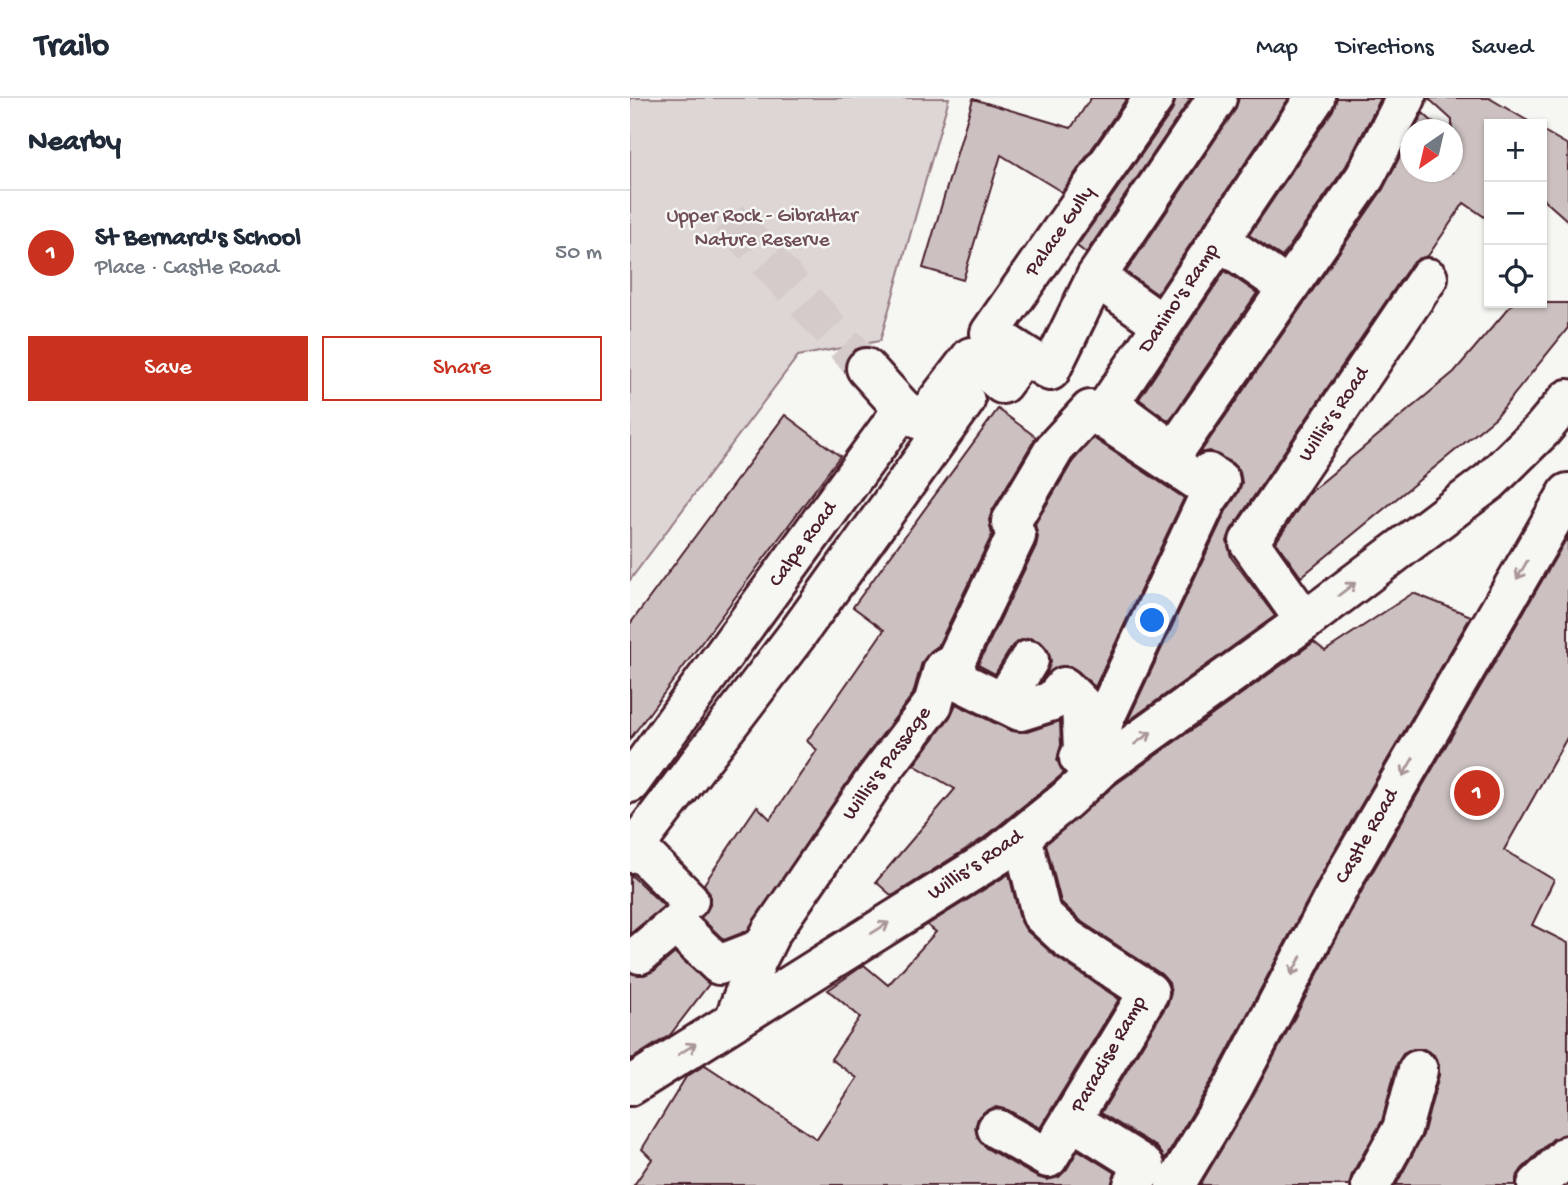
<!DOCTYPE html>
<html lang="en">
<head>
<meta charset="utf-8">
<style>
	body { margin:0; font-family:"Gochi Hand",sans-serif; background:#f6f6f7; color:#1f2937 }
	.controls { position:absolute; right:21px; top:21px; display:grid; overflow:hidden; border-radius:0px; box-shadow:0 2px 5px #0004 }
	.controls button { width:63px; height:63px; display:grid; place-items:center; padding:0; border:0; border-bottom:2px solid #e0e1e3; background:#fff; color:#1f2937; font:35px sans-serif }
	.compass { position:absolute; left:770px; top:21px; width:63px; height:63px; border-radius:50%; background:#fff; box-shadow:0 2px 5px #0004; rotate:214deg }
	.you { position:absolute; left:523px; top:523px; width:24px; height:24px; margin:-18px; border:5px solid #fff; border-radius:50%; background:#1a73e8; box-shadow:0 0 0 10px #1a73e833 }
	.badge { display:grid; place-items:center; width:46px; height:46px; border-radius:50%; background:#c8321e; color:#fff; font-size:23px; font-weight:700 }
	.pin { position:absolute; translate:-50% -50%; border:4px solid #fff; box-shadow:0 2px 7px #0006 }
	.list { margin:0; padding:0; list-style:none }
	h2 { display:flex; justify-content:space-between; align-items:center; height:91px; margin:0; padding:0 28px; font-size:30px }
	h2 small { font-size:23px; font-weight:400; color:#747a83 }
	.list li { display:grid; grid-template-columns:46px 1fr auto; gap:21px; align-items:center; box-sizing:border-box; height:126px; padding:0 28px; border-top:2px solid #e0e1e3 }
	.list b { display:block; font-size:26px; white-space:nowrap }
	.list p { margin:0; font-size:23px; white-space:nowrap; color:#747a83 }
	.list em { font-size:23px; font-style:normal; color:#747a83 }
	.actions { display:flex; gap:14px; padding:21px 28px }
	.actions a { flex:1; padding:16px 0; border:2px solid #c8321e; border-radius:0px; text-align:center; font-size:24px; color:#c8321e }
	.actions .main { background:#c8321e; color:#fff }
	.icon { flex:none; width:38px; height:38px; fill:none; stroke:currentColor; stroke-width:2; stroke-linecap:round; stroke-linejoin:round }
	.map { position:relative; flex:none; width:938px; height:1087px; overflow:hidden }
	header { display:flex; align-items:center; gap:42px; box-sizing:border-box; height:98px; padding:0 35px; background:#fff; border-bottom:2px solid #e0e1e3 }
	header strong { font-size:33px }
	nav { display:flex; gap:38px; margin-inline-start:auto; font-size:24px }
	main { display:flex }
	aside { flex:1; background:#fff }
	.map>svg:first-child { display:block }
</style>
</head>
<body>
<header>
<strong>Trailo</strong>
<nav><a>Map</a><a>Directions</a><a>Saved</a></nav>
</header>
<main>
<aside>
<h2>Nearby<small></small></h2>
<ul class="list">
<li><span class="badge">1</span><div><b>St Bernard's School</b><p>Place · Castle Road</p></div><em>50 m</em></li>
</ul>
<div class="actions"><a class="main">Save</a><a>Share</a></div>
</aside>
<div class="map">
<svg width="938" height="1087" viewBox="0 0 938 1087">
	<rect width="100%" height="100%" fill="#f6f6f2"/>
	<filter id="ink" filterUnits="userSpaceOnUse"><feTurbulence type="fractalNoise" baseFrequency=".0143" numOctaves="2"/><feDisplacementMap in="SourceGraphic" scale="14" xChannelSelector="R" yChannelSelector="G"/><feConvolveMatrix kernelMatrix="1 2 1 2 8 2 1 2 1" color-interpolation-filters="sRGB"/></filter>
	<g filter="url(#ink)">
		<!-- green -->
		<path fill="#ddd6d5" stroke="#947a80" stroke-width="2" d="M0,0H319L250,243L168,258L0,482Z"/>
		<!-- building -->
		<g fill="#ccc1c0" stroke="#4a1f2b" stroke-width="2">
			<path d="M461,0H497L432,94L371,57L333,182L293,170L343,1L441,30Z"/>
			<path d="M546,0H561L456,155L447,148L542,13Z"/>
			<path d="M609,0H659L527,196L496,174L605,12Z"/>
			<path d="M707,0H751L716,68L652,159L619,137L703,12Z"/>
			<path d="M798,0H859L903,26H859V122L834,105L798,158L788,161L780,168L601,432L597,443L601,459L645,518L497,624L596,413L608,395L612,385L610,374L602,365L580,353L570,355L753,91L780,39V74H822V22Z"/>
			<path d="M793,15L811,32H784Z"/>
			<path d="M912,32L938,47V123L912,100Z"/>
			<path d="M595,173L627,195L539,323L509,301Z"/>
			<path d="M883,205H938V230L866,319L671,479L646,444L679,395L824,274Z"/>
			<path d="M368,311L406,339L362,413L359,422L362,437L308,548L301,553L292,564L283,596L227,670L117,833L94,842L71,820L80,807V796L74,786L127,708L140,721L187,652L177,643L254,532L223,509Z"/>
			<path d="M155,317L210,358L0,641V526Z"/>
			<path d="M463,340L554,400L465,589L449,574L440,568L427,569L416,577L421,563L418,552L411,544L400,540L389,543L381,550L365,576L348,567L406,448L408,439L405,426L443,363Z"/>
			<path d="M938,438V638L874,752L924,782L902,827L938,845V1036L923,1041L892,1071L886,1080V1087H766L793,1037L809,977V967L804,957L794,951H783L773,956L767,966L752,1023L722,1076L719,1087H570L622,1000L736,785Z"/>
			<path d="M783,495L841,518L698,764L584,979L535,1061L527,1049L471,1015L538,905L541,895L539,885L531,876L452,824L431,804L416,746L486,686L684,544L695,553Z"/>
			<path d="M326,606L381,633L397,634L430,623L431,647L427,662L434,675L355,739L262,798L246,784L325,691L284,667L320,619Z"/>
			<path d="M0,776L34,808L0,836Z"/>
			<path d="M379,776L390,821L396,832L426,859L489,901L410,1030L378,1012L366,1009L355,1013L348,1020L345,1030L348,1041L356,1050L407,1079L417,1082L429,1079L437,1071L448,1052L485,1075L481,1087H4L22,1061L12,1051L56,979L75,967L187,1041L227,980L201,961L230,919L198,892L234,867L258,887L306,834L297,827Z"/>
			<path d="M45,855L79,886L40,937L0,962V875L14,877L24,873Z"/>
		</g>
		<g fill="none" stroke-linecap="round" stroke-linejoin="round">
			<!-- minor-tunnel -->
			<path stroke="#d4cbca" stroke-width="38" stroke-dasharray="38 19" stroke-linecap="butt" d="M99,120L236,270"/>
			<defs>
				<g id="minor">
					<path d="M524,0L360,235L420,273L466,179L587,0"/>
					<path d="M685,0L479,306L544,354L735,79L776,0"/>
					<path d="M589,142L658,190"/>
					<path d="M466,179L532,226"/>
					<path d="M236,270L273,311"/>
					<path d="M675,523L619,444L798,180"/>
					<path d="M325,564L386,438L381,424L425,350L460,312L583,393"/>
					<path d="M325,564L329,583L390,613L422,603L434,589L451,606L453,652L449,660"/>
					<path d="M373,605L399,562"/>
					<path d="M461,679L474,622L577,402L590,383L578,375"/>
					<path d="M0,685L273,311L292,323L341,259L372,286L393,258"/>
					<path d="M5,748L59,802"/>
					<path d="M0,755L166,538L335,303"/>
					<path d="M10,856L46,826L89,867L133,850"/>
					<path d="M104,922L127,862L141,834L245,682L303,606L313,571L325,564"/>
					<path d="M0,988L368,757L435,703L472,669L675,523L860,383L912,332L938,301"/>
					<path d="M443,1023L515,1068L503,1087"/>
					<path d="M367,1031L418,1060L519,894L438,841L411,816L392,738"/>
					<path d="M545,1087L603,990L717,774L938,395"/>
					<path d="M741,1087L772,1031L788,972"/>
					<path d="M907,1087L938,1057"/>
				</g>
			</defs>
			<!-- minor casing -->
			<use href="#minor" stroke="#4a1f2b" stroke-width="44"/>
			<!-- minor -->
			<use href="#minor" stroke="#f6f6f2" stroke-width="38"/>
		</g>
		<!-- one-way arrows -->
		<defs><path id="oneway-shaft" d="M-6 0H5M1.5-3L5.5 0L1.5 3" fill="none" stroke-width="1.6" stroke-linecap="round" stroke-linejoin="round" transform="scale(1.75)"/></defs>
		<g stroke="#a99598">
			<use href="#oneway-shaft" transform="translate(892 472) rotate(120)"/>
			<use href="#oneway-shaft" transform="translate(717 491) rotate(-37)"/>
			<use href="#oneway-shaft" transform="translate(513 640) rotate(-36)"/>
			<use href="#oneway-shaft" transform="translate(778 669) rotate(120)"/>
			<use href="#oneway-shaft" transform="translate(250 830) rotate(-32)"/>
			<use href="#oneway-shaft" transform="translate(666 868) rotate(118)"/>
			<use href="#oneway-shaft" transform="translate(57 951) rotate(-32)"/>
		</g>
	</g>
	<g text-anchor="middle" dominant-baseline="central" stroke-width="5" stroke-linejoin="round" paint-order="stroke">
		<!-- park labels -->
		<g font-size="21" fill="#6f4d56" stroke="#f6f6f2">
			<text x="132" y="119">Upper Rock - Gibraltar<tspan x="132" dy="24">Nature Reserve</tspan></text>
		</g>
		<!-- street labels -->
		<g font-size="21" fill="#4a1f2b" stroke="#f6f6f2">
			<text transform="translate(431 134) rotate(-55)">Palace Gully</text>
			<text transform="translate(550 201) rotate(-56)">Danino's Ramp</text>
			<text transform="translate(705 317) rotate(-56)">Willis’s Road</text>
			<text transform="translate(174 447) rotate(-54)">Calpe Road</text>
			<text transform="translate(258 666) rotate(-54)">Willis's Passage</text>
			<text transform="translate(738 739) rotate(-60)">Castle Road</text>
			<text transform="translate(346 768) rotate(-34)">Willis’s Road</text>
			<text transform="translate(480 957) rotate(-60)">Paradise Ramp</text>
		</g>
	</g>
</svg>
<div class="controls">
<button>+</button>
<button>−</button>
<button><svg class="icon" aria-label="locate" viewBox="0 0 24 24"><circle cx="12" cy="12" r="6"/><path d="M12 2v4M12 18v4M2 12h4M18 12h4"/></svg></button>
</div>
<svg class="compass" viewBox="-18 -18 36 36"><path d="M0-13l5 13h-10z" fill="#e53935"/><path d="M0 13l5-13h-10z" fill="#747a83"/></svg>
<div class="you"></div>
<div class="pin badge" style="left:847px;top:695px">1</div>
</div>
</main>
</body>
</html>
